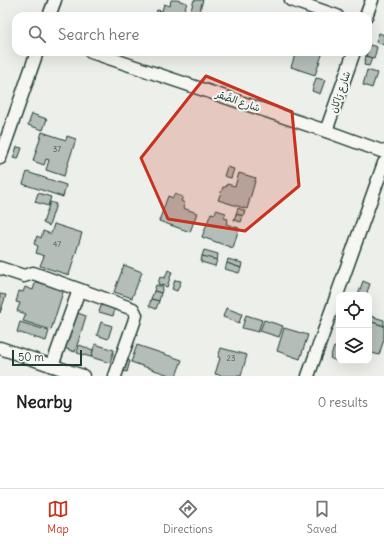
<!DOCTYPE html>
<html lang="en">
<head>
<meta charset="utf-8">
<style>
	body { margin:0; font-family:Delius,"Playpen Sans Arabic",sans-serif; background:#f2f2f2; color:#202124 }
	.controls { position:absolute; right:12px; bottom:12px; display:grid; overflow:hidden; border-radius:8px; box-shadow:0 4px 16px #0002 }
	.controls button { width:36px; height:36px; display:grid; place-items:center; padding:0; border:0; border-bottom:1px solid #e0e0e0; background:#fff; color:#202124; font:20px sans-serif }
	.scale { position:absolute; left:12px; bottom:10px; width:70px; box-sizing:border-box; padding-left:4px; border:2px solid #1f3d34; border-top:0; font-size:11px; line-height:14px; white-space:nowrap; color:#1f3d34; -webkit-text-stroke:3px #f6f6f2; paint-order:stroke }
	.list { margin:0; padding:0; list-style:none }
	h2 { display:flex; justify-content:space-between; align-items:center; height:52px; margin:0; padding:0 16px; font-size:17px }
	h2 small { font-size:13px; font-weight:400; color:#757577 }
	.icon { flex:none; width:22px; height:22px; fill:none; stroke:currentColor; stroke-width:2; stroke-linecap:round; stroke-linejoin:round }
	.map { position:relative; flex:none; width:384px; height:376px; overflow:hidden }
	.search { position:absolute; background:#fff; box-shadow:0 4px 16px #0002; left:12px; right:12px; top:12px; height:44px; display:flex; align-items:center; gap:10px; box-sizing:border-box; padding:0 14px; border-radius:12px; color:#757577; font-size:15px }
	.sheet { height:112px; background:#fff }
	nav { display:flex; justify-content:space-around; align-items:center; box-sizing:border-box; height:56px; border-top:1px solid #e0e0e0; background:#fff; font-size:11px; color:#757577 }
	nav a { display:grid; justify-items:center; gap:2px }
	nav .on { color:#c8321e }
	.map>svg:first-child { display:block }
</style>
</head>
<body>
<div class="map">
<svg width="384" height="376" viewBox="0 0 384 376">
	<rect width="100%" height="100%" fill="#edefea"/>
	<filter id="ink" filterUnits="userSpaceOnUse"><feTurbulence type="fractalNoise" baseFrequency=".025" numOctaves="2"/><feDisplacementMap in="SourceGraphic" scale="8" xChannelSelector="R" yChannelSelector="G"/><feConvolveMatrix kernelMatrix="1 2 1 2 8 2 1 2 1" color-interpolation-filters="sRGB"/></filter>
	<g filter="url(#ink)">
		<!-- building -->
		<g fill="#b4bdb8" stroke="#1f3d34">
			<path d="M171,0H177L187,3L184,11L192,13L191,16H155L157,10L162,11L164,4L170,6Z"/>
			<path d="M194,0H203L198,16L190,13Z"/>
			<path d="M379,33L384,35V45L376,42Z"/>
			<path d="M370,45L377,47L374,59L366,56Z"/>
			<path d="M296,52H323L315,75L291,67Z"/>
			<path d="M366,56L372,58L369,66L364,65Z"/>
			<path d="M367,70L377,73L372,88L363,85Z"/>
			<path d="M316,78L325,80L320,94L312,91Z"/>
			<path d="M32,114L47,119L43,130L28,125Z"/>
			<path d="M42,132L66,140L67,136L76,139L64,176L46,170L49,160L46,159L44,165L33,161Z"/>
			<path d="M17,147L22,148L18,159L13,158Z"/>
			<path d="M227,167L234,169L231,178L224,176Z"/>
			<path d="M27,172L66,185L63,197L23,184Z"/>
			<path d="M239,173L256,178L247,209L218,200L223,187H226L227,184L235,186Z"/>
			<path d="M38,193L51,197L48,206L35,202Z"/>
			<path d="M174,194L183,197L181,201L185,203L183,208L197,213L190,232L159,221L168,196L173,198Z"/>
			<path d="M50,202L56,204L49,226L43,223Z"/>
			<path d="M238,208L245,211L243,216L236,214Z"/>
			<path d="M216,210L226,213L224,218L228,219L226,224L239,228L233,248L202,237L211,213L215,214Z"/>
			<path d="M236,214L243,216L241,222L234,220Z"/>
			<path d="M54,224L82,233L69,275L40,266L44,256L36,253L38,246L34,244L37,236L41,238L43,231L51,234Z"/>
			<path d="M204,250L218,254L217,260L202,256Z"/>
			<path d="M202,256L217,260L215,266L201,262Z"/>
			<path d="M228,259L242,263L241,268L227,263Z"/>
			<path d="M227,263L241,268L239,273L225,269Z"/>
			<path d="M124,265L142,272L132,298L114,292Z"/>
			<path d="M168,270L172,272L167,287L158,284L160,277L165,278Z"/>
			<path d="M36,280L64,289L51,330L23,321L26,314L17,311L20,303L16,302L19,291L23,292L25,287L33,290Z"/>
			<path d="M175,280L181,281L177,291L172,289Z"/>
			<path d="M363,281L370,284L366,295H358Z"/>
			<path d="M156,285L163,287L161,293L154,291Z"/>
			<path d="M154,291L161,293L159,301L151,299Z"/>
			<path d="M0,294L6,295L0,313Z"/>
			<path d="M151,299L159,301L156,309L149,306Z"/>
			<path d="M103,300L116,305L113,316L99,312Z"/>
			<path d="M226,308L242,314L239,323L223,317Z"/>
			<path d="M75,312L86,316L75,352L64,348Z"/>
			<path d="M246,315L262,320L258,332L242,328Z"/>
			<path d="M370,316L384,320V326L369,321Z"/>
			<path d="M264,320L283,326L279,337L260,331Z"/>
			<path d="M369,321L384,326V339L379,355L369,352Z"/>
			<path d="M20,322L49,331L46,341L17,332Z"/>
			<path d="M101,322L112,326L108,339L97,335Z"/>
			<path d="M284,328L308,335L300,359L277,351Z"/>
			<path d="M95,344L114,350L110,363L91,357Z"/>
			<path d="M79,345L93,350L91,357L77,353Z"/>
			<path d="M137,345L182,360L176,376H172L131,362Z"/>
			<path d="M334,347L339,349V352L336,361L330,358Z"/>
			<path d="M221,348L247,355L241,376H220L221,375L215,374L220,358L218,357Z"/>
			<path d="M124,359L130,361L127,372L120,370Z"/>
		</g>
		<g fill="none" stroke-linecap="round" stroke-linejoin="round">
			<defs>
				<g id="minor">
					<path d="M291,0L337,16"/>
					<path d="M49,16L55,0"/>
					<path d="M366,16L372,0"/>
					<path d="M91,52L326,131L384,152"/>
					<path d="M326,131L354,52"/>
					<path d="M0,158L37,52"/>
					<path d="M0,268L24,276L33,273L133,309L136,315L134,322L115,376"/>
					<path d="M0,348L83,376"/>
					<path d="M52,366L79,290"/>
					<path d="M308,376L384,163"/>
				</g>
			</defs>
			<!-- minor casing -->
			<use href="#minor" stroke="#1f3d34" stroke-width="15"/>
			<!-- minor -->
			<use href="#minor" stroke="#f6f6f2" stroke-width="12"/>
		</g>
	</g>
	<!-- marked area -->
	<path fill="#c8321e" fill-opacity="0.2" stroke="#c8321e" stroke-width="3" stroke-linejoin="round" d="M206,76L292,112L299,186L245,231L168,219L141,158Z"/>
	<g text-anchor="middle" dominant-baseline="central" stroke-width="4" stroke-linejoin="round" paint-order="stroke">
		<!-- number labels -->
		<g font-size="8" fill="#445d55">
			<text x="57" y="149">37</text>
			<text x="57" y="244">47</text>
			<text x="231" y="358">23</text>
		</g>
		<!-- street labels -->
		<g font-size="10" fill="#1f3d34" stroke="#f6f6f2">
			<text transform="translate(340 92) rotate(-71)">شارع رَاكان</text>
			<text transform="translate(238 101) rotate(19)">شارع الصَّقر</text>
		</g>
	</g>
</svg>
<div class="controls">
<button><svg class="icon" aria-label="locate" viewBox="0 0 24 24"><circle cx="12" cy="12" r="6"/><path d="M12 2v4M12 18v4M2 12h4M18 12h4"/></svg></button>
<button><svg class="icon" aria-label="layers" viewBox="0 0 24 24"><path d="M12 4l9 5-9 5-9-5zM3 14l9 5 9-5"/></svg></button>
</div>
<div class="scale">50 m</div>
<div class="search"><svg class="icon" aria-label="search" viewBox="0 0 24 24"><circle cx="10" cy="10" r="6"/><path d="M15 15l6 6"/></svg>Search here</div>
</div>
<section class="sheet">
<h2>Nearby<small>0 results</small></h2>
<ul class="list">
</ul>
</section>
<nav>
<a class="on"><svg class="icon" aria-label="map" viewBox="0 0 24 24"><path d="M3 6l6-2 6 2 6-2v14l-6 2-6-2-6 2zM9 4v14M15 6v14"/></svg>Map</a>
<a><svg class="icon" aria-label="directions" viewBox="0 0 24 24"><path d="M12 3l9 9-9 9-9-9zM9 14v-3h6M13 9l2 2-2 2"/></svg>Directions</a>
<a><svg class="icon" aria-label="saved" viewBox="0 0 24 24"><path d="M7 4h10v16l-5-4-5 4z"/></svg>Saved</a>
</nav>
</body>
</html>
